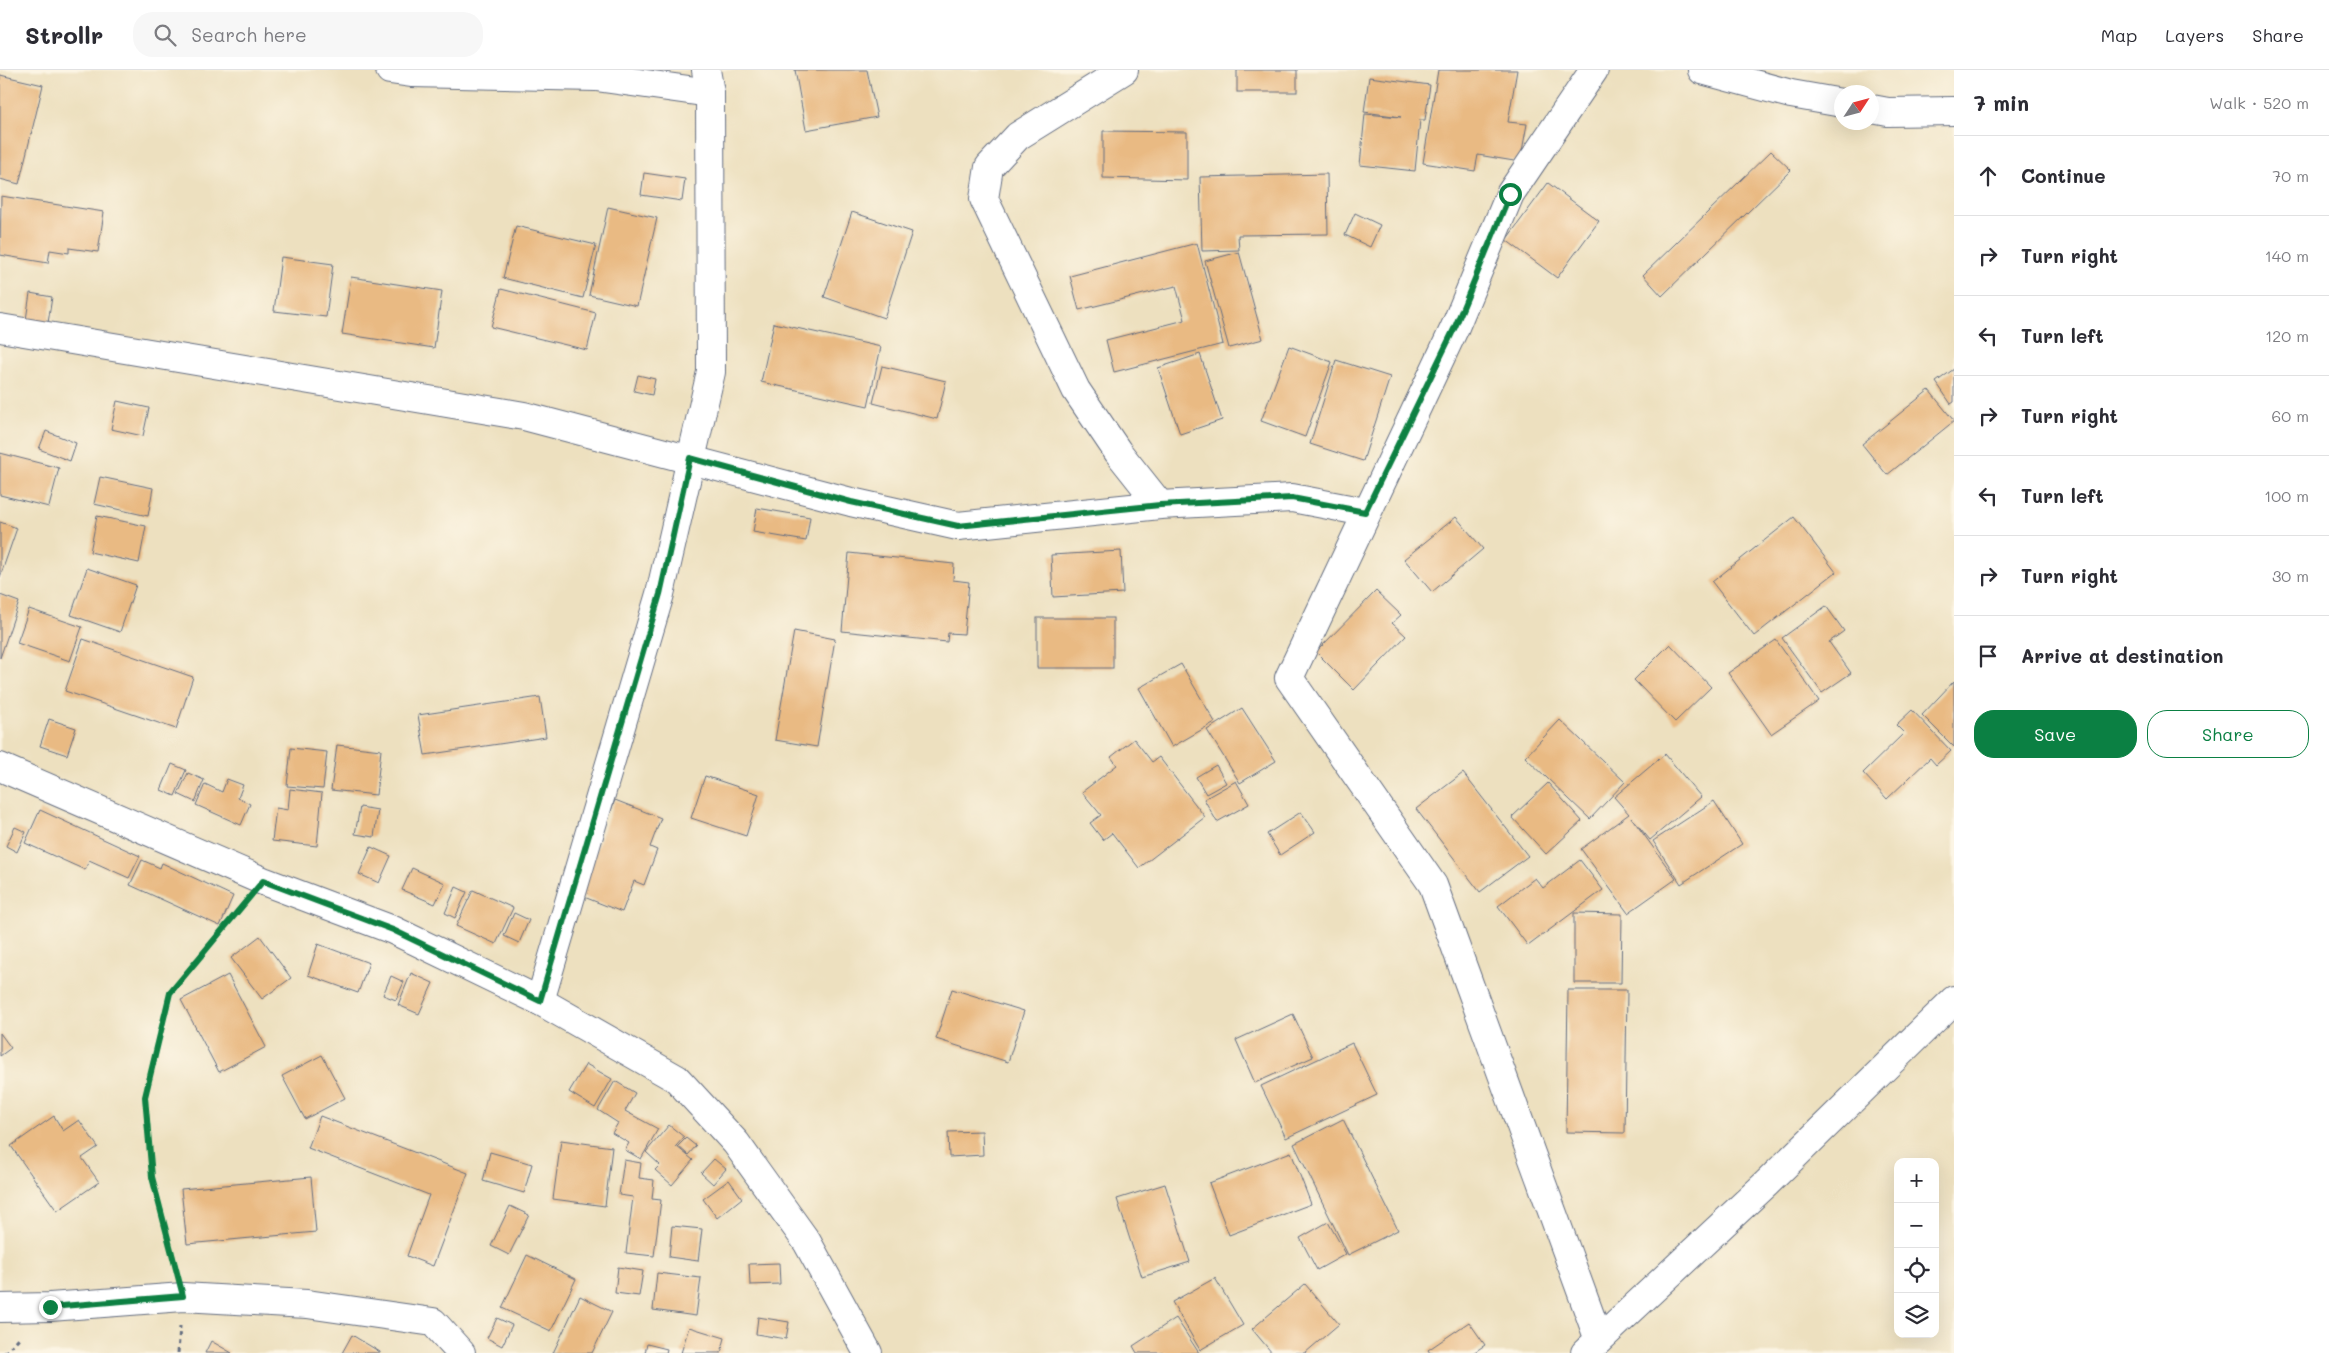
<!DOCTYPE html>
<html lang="en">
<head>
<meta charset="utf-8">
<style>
	body { margin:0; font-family:Mali,sans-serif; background:#f7f7f7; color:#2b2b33 }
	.controls { position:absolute; right:15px; bottom:15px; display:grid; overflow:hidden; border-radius:10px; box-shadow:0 5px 20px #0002 }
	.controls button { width:45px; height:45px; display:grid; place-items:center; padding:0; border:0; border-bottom:1px solid #e1e1e2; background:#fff; color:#2b2b33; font:25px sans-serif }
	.compass { position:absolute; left:1834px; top:15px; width:45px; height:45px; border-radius:50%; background:#fff; box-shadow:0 5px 20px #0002; rotate:54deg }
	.stop { position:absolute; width:15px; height:15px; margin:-11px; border:4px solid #0b8043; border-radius:50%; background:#fff }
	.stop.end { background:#0b8043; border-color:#fff; box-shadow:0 1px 5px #0008 }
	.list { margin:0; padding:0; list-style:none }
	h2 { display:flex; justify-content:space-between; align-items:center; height:65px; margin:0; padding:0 20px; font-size:21px }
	h2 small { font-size:16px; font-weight:400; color:#7c7c81 }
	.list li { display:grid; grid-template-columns:32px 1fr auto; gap:15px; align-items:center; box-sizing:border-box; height:80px; padding:0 20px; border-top:1px solid #e1e1e2 }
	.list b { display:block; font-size:19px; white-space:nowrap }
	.list em { font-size:16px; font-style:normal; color:#7c7c81 }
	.actions { display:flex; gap:10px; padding:15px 20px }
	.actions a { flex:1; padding:11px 0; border:1px solid #0b8043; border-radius:20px; text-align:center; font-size:18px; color:#0b8043 }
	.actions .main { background:#0b8043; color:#fff }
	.icon { flex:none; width:28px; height:28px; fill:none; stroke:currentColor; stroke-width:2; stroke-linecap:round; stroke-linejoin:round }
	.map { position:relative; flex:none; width:1954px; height:1283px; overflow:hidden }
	header { display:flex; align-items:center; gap:30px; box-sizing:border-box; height:70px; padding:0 25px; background:#fff; border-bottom:1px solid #e1e1e2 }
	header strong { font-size:24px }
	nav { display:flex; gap:28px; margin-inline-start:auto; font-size:18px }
	.search { width:350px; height:45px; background:#f7f7f7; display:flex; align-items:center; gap:12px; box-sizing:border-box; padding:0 18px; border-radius:20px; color:#7c7c81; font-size:19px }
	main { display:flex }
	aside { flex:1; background:#fff }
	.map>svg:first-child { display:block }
</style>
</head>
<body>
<header>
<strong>Strollr</strong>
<div class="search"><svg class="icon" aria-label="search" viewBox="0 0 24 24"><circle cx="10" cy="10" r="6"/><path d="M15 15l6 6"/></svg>Search here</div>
<nav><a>Map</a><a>Layers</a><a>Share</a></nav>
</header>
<main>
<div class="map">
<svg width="1954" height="1283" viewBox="0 0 1954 1283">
	<rect width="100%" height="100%" fill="#fcf5e5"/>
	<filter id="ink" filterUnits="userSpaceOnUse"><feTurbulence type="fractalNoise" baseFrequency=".02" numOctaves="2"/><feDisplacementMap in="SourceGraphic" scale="10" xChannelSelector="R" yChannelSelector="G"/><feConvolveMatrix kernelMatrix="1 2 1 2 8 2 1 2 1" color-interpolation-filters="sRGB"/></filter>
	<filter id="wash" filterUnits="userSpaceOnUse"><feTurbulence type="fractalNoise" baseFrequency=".0096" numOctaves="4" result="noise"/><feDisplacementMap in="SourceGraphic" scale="20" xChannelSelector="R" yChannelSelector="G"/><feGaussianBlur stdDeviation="1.12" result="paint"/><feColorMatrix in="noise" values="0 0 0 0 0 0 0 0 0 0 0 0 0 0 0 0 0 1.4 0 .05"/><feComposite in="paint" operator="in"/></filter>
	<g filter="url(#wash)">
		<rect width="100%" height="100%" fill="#ede0bf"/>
		<g id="blocks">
			<!-- building -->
			<g fill="#e9ba83">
				<path d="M795,0H867L877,47L806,60Z"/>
				<rect x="1237" y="0" width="60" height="22"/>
				<path d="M1438,0H1517L1508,52L1527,54L1520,92L1478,85L1475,101L1423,93Z"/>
				<path d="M0,5L43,15L19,114L0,109Z"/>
				<path d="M1369,7L1430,15L1425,50H1420L1415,101L1360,95L1365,44L1401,47L1364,42Z"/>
				<path d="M1103,61L1187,62V110L1103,108Z"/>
				<path d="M1771,81L1791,100L1662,226L1643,205Z"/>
				<path d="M644,103L685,109L682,131L641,125Z"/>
				<path d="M1327,104L1328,164L1238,165L1239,180L1202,181L1200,107Z"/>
				<path d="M1548,113L1599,151L1557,208L1506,170Z"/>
				<path d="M1,126L104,142L98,182L69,178V183L50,180L48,193L0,185Z"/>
				<path d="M608,137L657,148L637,236L589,225Z"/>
				<path d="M852,142L912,162L884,248L824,227Z"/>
				<path d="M1355,143L1380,155L1370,177L1345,165Z"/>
				<path d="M516,156L596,175L583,228L503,208Z"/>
				<path d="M1197,173L1223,274L1114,302L1106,270L1185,250L1176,216L1079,240L1070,206Z"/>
				<path d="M1239,182L1263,269L1229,278L1205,191Z"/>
				<path d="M281,187L333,194L326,247L274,241Z"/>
				<path d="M351,207L442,221L434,278L342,264Z"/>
				<path d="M501,219L596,243L587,280L491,257Z"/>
				<path d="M30,223L52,227L48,253L26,250Z"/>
				<path d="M774,253L881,277L868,336L761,312Z"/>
				<path d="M1289,276L1332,292L1305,367L1261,351Z"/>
				<path d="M1200,284L1222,350L1180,364L1158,298Z"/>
				<path d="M1336,290L1390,307L1363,391L1310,374Z"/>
				<path d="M882,296L946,311L937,349L873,333Z"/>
				<path d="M1954,299V332L1951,334L1936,312Z"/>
				<path d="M638,305L655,309L652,325L634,321Z"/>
				<path d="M1929,320L1954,351L1887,405L1862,374Z"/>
				<path d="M117,331L149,338L143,366L111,359Z"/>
				<path d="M46,361L76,373L70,391L39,379Z"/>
				<path d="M0,383L59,398L49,437L0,425Z"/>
				<path d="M100,407L153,418L148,446L94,434Z"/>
				<path d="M757,438L810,447L806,471L753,462Z"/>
				<path d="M97,446L146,456L139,493L90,482Z"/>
				<path d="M1456,447L1483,479L1432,522L1404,489Z"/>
				<path d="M1794,447L1836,502L1754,566L1712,512Z"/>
				<path d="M0,452L17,458L0,507Z"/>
				<path d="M1121,481L1123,523L1053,527L1051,485Z"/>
				<path d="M849,483L954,494L953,510L969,512L964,564L948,563L947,572L842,561Z"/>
				<path d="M87,498L136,515L120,562L71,545Z"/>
				<path d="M1376,521L1401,545L1392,553L1406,566L1354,620L1316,582Z"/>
				<path d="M0,525L19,532L0,588Z"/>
				<path d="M1826,536L1844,561L1829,572L1851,603L1822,623L1782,568Z"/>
				<path d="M29,539L82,557L70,591L17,573Z"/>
				<rect x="1037" y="548" width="76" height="50"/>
				<path d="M794,561L835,569L817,677L775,670Z"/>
				<path d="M83,569L193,607L176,659L65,621Z"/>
				<path d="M1776,570L1819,631L1771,664L1728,603Z"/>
				<path d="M1670,574L1711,617L1675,652L1634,610Z"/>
				<path d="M1181,594L1215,652L1172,677L1139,618Z"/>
				<path d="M1954,611V677L1922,645Z"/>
				<path d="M540,627L546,667L425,685L418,645Z"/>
				<path d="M1242,638L1276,691L1240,713L1207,660Z"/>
				<path d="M1912,640L1951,681L1936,695L1930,688L1887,729L1863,703L1904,663L1896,655Z"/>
				<path d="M49,649L76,658L67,685L40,676Z"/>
				<path d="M1560,650L1625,712L1590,749L1525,687Z"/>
				<path d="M1134,669L1152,692L1159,687L1205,747L1139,798L1112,763L1103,770L1090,753L1101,745L1082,722L1117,695L1111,687Z"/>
				<path d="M337,675L381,680L376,725L331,720Z"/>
				<path d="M291,678L327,682L323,719L287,716Z"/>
				<path d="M1665,684L1701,727L1650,770L1631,747L1676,809L1628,843L1581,779L1629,744L1614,727Z"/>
				<path d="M172,694L186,700L175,726L161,720Z"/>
				<path d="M1216,695L1226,713L1206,724L1196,707Z"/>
				<path d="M188,703L204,710L195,732L178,724Z"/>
				<path d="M1463,703L1528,786L1480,822L1416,739Z"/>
				<path d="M705,706L759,724L746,766L691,748Z"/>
				<path d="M227,709L243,715L238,728L250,734L241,755L196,735L205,714L222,722Z"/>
				<path d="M1236,711L1249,734L1217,752L1204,729Z"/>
				<path d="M1548,713L1582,751L1546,784L1512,747Z"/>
				<path d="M290,719L322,723L317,776L272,771L276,738L288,740Z"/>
				<path d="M615,730L661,748L650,777L657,780L644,815L634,811L622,842L579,825Z"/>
				<path d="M1714,731L1742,774L1681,814L1653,771Z"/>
				<path d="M360,737L378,740L374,767L355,764Z"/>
				<path d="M40,740L140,786L129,808L89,790L85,800L25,773Z"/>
				<path d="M1301,742L1315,762L1280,785L1267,764Z"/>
				<path d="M15,757L26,762L17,782L6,776Z"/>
				<path d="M371,777L391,786L379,813L359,804Z"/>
				<path d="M142,790L160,798L162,793L233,826L220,856L130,815Z"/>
				<path d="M1580,790L1603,820L1528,876L1498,836L1535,808L1543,818Z"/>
				<path d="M412,798L445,813L435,834L402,820Z"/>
				<path d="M456,817L467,822L455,848L445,843Z"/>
				<path d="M473,820L513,838L496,874L456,856Z"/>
				<path d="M514,843L529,850L519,873L504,866Z"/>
				<path d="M1574,843L1622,844L1621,913H1574Z"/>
				<path d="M260,866L291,908L262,929L231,888Z"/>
				<path d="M318,874L369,893L358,923L308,905Z"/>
				<path d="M411,903L433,913L419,944L398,935Z"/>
				<path d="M228,905L266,977L219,1002L181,930Z"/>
				<path d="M391,906L404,912L396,930L383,925Z"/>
				<path d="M952,919L1024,941L1008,992L936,969Z"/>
				<path d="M1568,920H1627L1625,1063L1566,1062Z"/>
				<path d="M1293,944L1313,987L1255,1013L1236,970Z"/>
				<path d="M0,963L11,978L0,986Z"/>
				<path d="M1352,973L1377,1025L1286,1068L1261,1016Z"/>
				<path d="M322,985L345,1028L305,1049L282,1006Z"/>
				<path d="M586,994L612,1009L595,1038L569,1022Z"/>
				<path d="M615,1011L635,1023L625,1041L658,1059L641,1089L625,1080L629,1073L612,1063L618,1053L598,1040Z"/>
				<path d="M54,1046L63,1061L79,1050L98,1077L82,1088L99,1112L57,1141L11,1076Z"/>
				<path d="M320,1046L468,1103L433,1196L407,1186L429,1125L308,1078Z"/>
				<path d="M1343,1049L1398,1160L1348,1185L1294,1074Z"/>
				<path d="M669,1055L684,1067L676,1076L693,1090L672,1115L655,1100L660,1095L646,1082Z"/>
				<path d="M982,1061L983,1085L949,1087L948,1062Z"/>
				<path d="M686,1068L696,1076L688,1085L678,1076Z"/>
				<path d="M561,1070L612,1077L605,1136L553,1129Z"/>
				<path d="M490,1082L532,1094L524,1123L483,1111Z"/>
				<path d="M1291,1082L1311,1134L1229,1165L1209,1113Z"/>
				<path d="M714,1089L726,1099L713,1114L701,1103Z"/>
				<path d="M624,1090L641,1093L639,1108L654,1110L652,1129L661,1130L654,1186L626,1183L633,1127L619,1125Z"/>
				<path d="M311,1107L316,1162L187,1174L181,1119Z"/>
				<path d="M729,1110L742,1128L717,1148L703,1129Z"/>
				<path d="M1165,1114L1190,1192L1142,1207L1117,1129Z"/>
				<path d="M510,1136L529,1145L509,1185L491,1176Z"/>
				<path d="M1328,1152L1346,1184L1317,1200L1300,1168Z"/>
				<path d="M672,1156L702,1159L698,1191L669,1187Z"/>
				<path d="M527,1185L576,1209L551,1261L502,1238Z"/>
				<path d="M779,1193L780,1214L750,1215L749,1194Z"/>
				<path d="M618,1197L643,1201L639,1226L615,1223Z"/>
				<path d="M657,1203L701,1208L696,1246L653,1240Z"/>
				<path d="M1215,1208L1243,1255L1200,1280L1172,1232Z"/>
				<path d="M1305,1214L1339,1254L1305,1283H1272L1252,1259Z"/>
				<path d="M580,1226L612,1242L592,1283H553Z"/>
				<path d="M758,1247L789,1252L786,1269L756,1264Z"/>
				<path d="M497,1248L512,1255L502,1276L487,1268Z"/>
				<path d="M1176,1248L1199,1283H1137L1133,1276Z"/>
				<path d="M1469,1252L1485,1275L1473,1283H1430L1428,1280Z"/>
				<path d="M689,1257L725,1268L721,1283H681Z"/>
				<path d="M352,1265L380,1282V1283H342Z"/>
				<path d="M211,1271L232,1283H205Z"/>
				<path d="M647,1274L667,1279L666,1283H645Z"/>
			</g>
		</g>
	</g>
	<g filter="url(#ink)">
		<use href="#blocks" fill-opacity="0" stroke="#646d80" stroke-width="1"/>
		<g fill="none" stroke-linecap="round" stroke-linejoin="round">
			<defs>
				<g id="minor">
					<path d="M390,0L411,3L596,7L710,23"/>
					<path d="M1124,0L1018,66L989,97L984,129L1076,320L1118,382L1160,435"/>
					<path d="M1594,0L1510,124L1455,257L1289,608L1433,815L1599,1270"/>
					<path d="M1702,0L1791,24L1842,33"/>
					<path d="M1872,39L1888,42L1954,41"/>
					<path d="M0,258L524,346L851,432L958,456L1160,435L1292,428L1365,442"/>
					<path d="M0,697L263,811L393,860L540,931L677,1009L736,1073L807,1172L868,1283"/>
					<path d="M540,931L660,524L711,302L710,23L706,0"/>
					<path d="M0,1238L50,1237L183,1227L307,1234L433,1252L461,1283"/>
					<path d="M1585,1283L1767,1113L1954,930"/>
				</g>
			</defs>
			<!-- minor casing -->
			<use href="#minor" stroke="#646d80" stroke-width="30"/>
			<!-- path -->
			<g stroke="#646d80" stroke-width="3" stroke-dasharray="4 4" stroke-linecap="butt">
				<path d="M176,1198L152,1107L145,1027L170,923L243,835"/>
				<path d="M5,1283L19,1268"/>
				<path d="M178,1283L180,1256"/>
			</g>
			<!-- minor -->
			<use href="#minor" stroke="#fff" stroke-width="28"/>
		</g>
	</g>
	<g fill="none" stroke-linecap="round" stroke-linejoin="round" filter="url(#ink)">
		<!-- route -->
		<path stroke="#0b8043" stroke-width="6" d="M50,1237L183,1226L152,1107L145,1027L170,923L263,811L393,860L540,931L660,524L690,388L851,432L958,456L1160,435L1292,428L1365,442L1455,257L1510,124"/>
	</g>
</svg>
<div class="controls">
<button>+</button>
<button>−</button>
<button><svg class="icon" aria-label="locate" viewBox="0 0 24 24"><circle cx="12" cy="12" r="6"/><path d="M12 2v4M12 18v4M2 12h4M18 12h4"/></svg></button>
<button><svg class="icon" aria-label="layers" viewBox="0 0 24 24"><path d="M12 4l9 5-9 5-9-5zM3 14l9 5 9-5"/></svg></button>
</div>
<svg class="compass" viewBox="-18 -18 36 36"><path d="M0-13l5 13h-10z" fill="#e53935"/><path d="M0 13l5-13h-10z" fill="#7c7c81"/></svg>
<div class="stop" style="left:1510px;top:124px"></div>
<div class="stop end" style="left:50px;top:1237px"></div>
</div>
<aside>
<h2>7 min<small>Walk · 520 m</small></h2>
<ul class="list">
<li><svg class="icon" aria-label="ahead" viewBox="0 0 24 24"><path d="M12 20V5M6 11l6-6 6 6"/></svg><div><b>Continue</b></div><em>70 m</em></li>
<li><svg class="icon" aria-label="right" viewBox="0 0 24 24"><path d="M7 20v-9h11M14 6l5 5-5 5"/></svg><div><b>Turn right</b></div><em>140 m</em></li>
<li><svg class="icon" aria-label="left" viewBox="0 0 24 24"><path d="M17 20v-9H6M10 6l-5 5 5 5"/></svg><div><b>Turn left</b></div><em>120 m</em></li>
<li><svg class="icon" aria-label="right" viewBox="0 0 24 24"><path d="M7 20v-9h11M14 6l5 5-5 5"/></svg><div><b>Turn right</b></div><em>60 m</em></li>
<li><svg class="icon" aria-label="left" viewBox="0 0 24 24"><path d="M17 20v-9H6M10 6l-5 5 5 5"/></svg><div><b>Turn left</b></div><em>100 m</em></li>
<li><svg class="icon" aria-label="right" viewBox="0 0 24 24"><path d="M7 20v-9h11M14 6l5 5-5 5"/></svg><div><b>Turn right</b></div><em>30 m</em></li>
<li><svg class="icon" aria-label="arrive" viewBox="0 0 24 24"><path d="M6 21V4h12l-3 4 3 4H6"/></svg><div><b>Arrive at destination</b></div></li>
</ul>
<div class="actions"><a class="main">Save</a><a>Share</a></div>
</aside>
</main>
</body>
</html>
